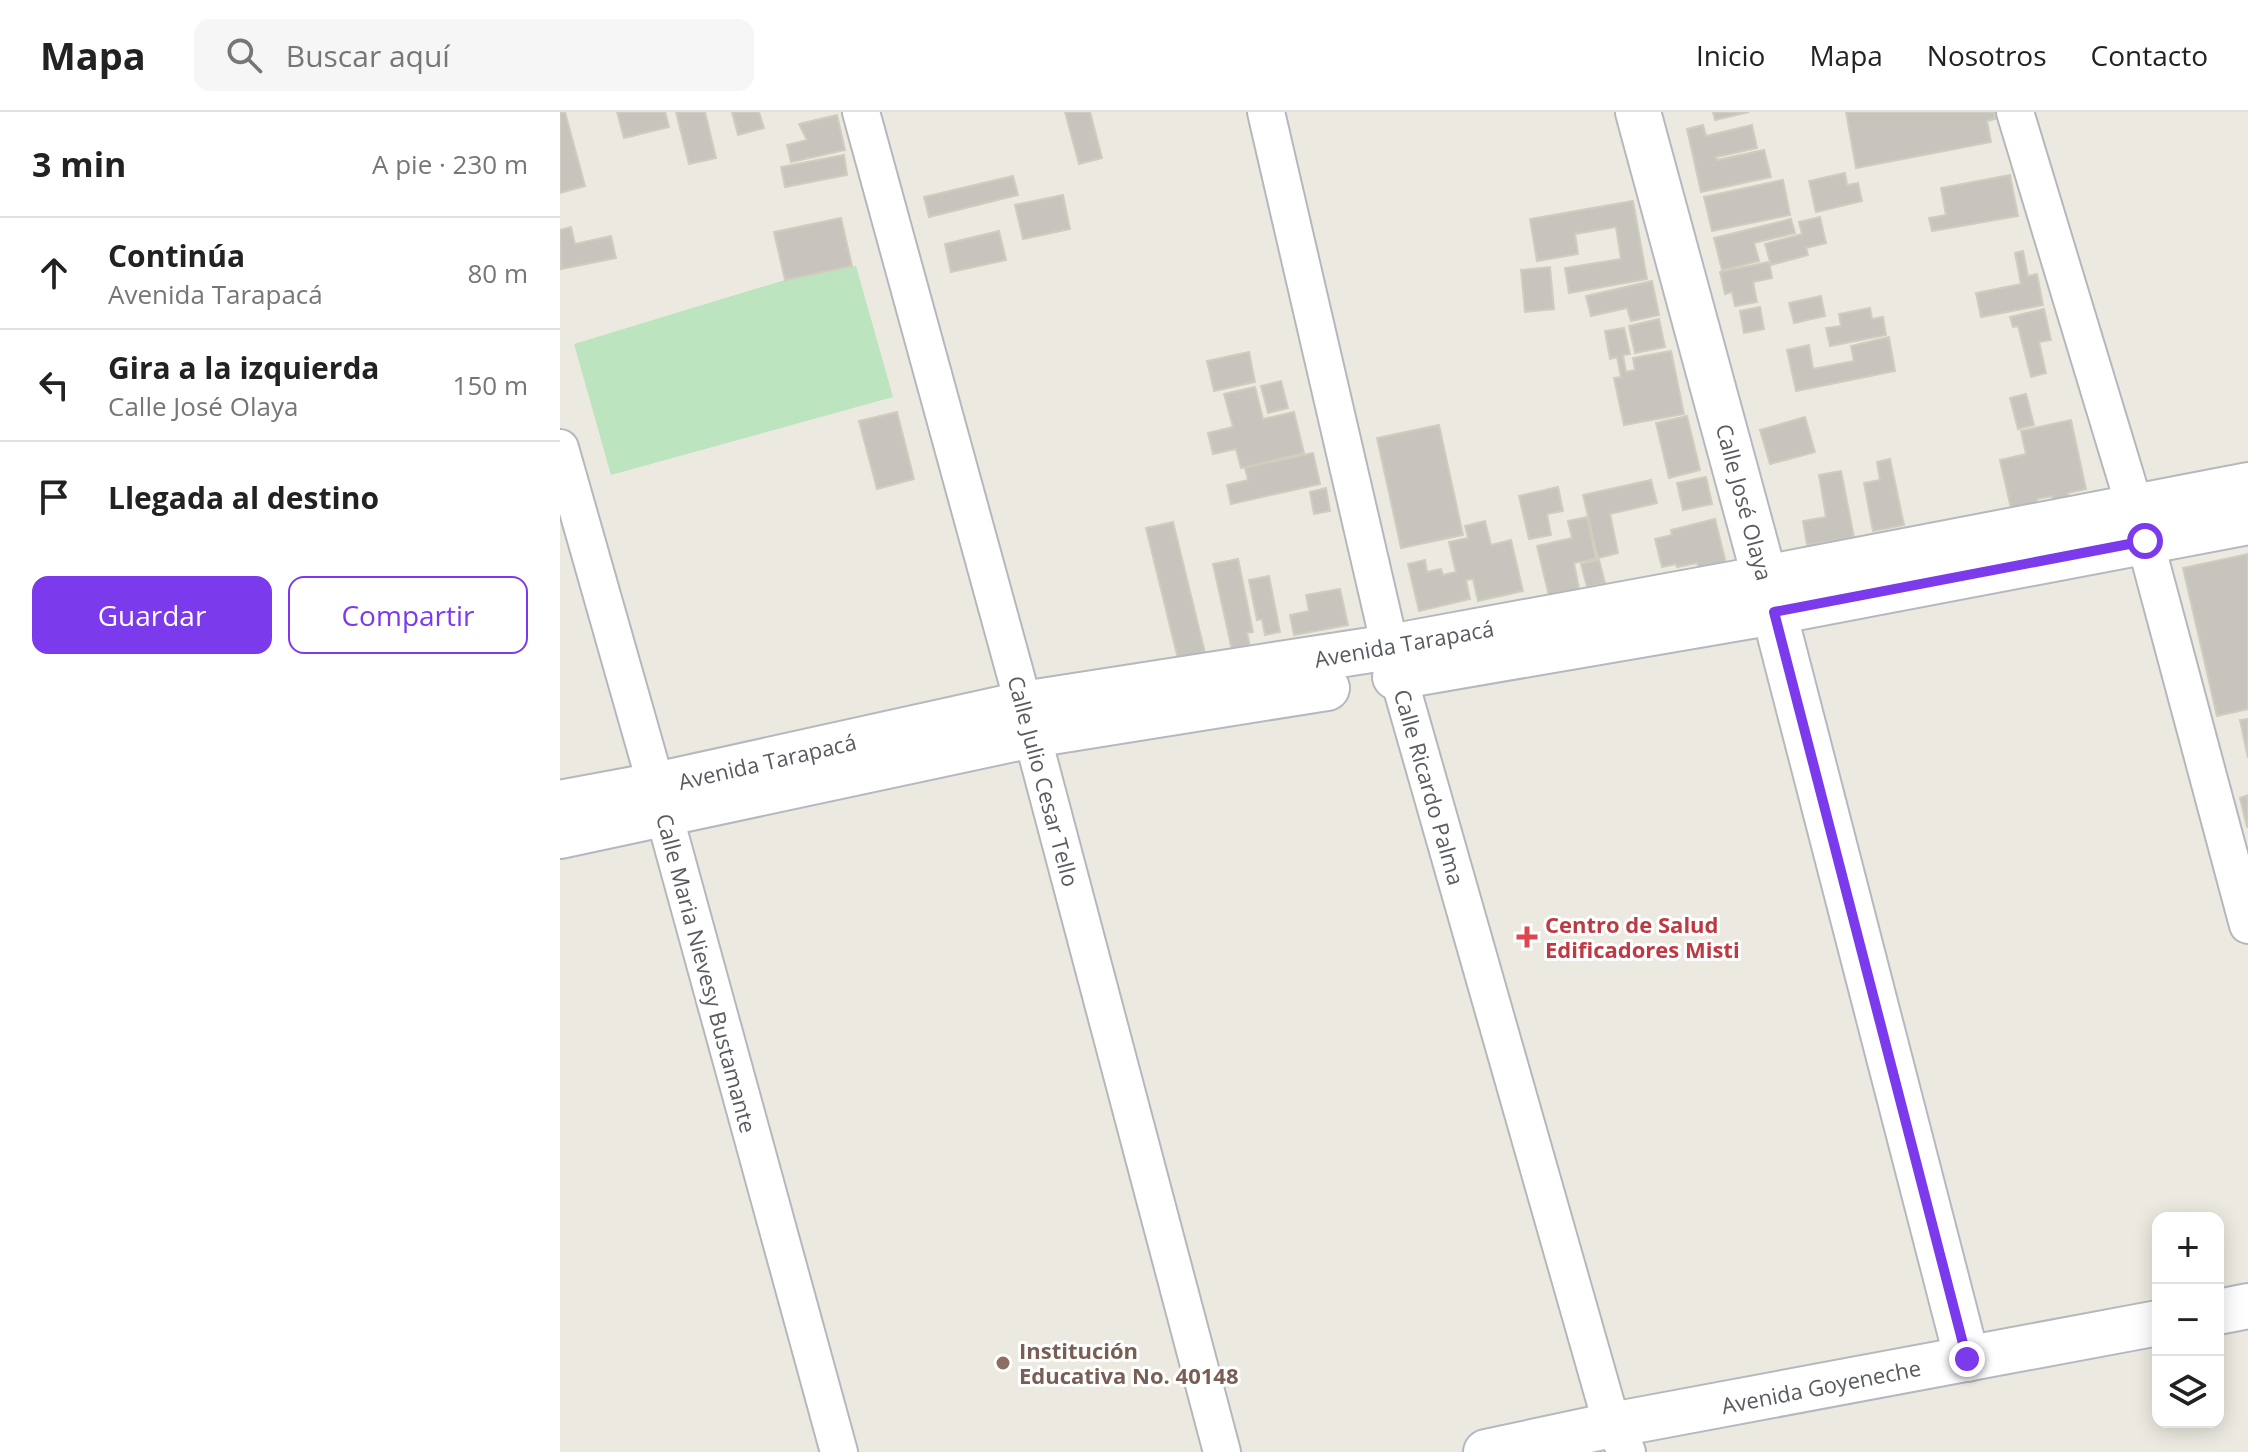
<!DOCTYPE html>
<html lang="es">
<head>
<meta charset="utf-8">
<style>
	body { margin:0; font-family:"Open Sans",sans-serif; background:#f6f6f6; color:#222 }
	.controls { position:absolute; right:24px; bottom:24px; display:grid; overflow:hidden; border-radius:16px; box-shadow:0 4px 20px #0003 }
	.controls button { width:72px; height:72px; display:grid; place-items:center; padding:0; border:0; border-bottom:2px solid #e0e0e0; background:#fff; color:#222; font:40px sans-serif }
	.stop { position:absolute; width:24px; height:24px; margin:-18px; border:6px solid #7c3aed; border-radius:50%; background:#fff }
	.stop.end { background:#7c3aed; border-color:#fff; box-shadow:0 2px 8px #0008 }
	.list { margin:0; padding:0; list-style:none }
	h2 { display:flex; justify-content:space-between; align-items:center; height:104px; margin:0; padding:0 32px; font-size:34px }
	h2 small { font-size:26px; font-weight:400; color:#767676 }
	.list li { display:grid; grid-template-columns:52px 1fr auto; gap:24px; align-items:center; box-sizing:border-box; height:112px; padding:0 32px; border-top:2px solid #e0e0e0 }
	.list b { display:block; font-size:30px; white-space:nowrap }
	.list p { margin:0; font-size:26px; white-space:nowrap; color:#767676 }
	.list em { font-size:26px; font-style:normal; color:#767676 }
	.actions { display:flex; gap:16px; padding:24px 32px }
	.actions a { flex:1; padding:18px 0; border:2px solid #7c3aed; border-radius:16px; text-align:center; font-size:28px; color:#7c3aed }
	.actions .main { background:#7c3aed; color:#fff }
	.icon { flex:none; width:44px; height:44px; fill:none; stroke:currentColor; stroke-width:2; stroke-linecap:round; stroke-linejoin:round }
	.map { position:relative; flex:none; width:1688px; height:1340px; overflow:hidden }
	header { display:flex; align-items:center; gap:48px; box-sizing:border-box; height:112px; padding:0 40px; background:#fff; border-bottom:2px solid #e0e0e0 }
	header strong { font-size:38px }
	nav { display:flex; gap:44px; margin-inline-start:auto; font-size:28px }
	.search { width:560px; height:72px; background:#f6f6f6; display:flex; align-items:center; gap:20px; box-sizing:border-box; padding:0 28px; border-radius:16px; color:#767676; font-size:30px }
	main { display:flex }
	aside { flex:1; background:#fff }
	.map>svg:first-child { display:block }
</style>
</head>
<body>
<header>
<strong>Mapa</strong>
<div class="search"><svg class="icon" aria-label="search" viewBox="0 0 24 24"><circle cx="10" cy="10" r="6"/><path d="M15 15l6 6"/></svg>Buscar aquí</div>
<nav><a>Inicio</a><a>Mapa</a><a>Nosotros</a><a>Contacto</a></nav>
</header>
<main>
<aside>
<h2>3 min<small>A pie · 230 m</small></h2>
<ul class="list">
<li><svg class="icon" aria-label="ahead" viewBox="0 0 24 24"><path d="M12 20V5M6 11l6-6 6 6"/></svg><div><b>Continúa</b><p>Avenida Tarapacá</p></div><em>80 m</em></li>
<li><svg class="icon" aria-label="left" viewBox="0 0 24 24"><path d="M17 20v-9H6M10 6l-5 5 5 5"/></svg><div><b>Gira a la izquierda</b><p>Calle José Olaya</p></div><em>150 m</em></li>
<li><svg class="icon" aria-label="arrive" viewBox="0 0 24 24"><path d="M6 21V4h12l-3 4 3 4H6"/></svg><div><b>Llegada al destino</b></div></li>
</ul>
<div class="actions"><a class="main">Guardar</a><a>Compartir</a></div>
</aside>
<div class="map">
<svg width="1688" height="1340" viewBox="0 0 1688 1340">
	<rect width="100%" height="100%" fill="#eceae0"/>
	<!-- green -->
	<path fill="#bbe4bf" d="M296,154L333,285L51,363L14,232L225,168Z"/>
	<!-- building -->
	<g fill="#c6c4bd" stroke="#d0ccbe" stroke-width="2">
		<path d="M5,0L25,74L0,81V1Z"/>
		<path d="M57,0H105L109,15L64,26Z"/>
		<path d="M116,0H145L156,46L129,52Z"/>
		<path d="M172,0H199L204,16L178,23Z"/>
		<path d="M505,0H530L542,46L519,52Z"/>
		<path d="M1153,0H1189L1155,8Z"/>
		<path d="M1286,0H1434L1435,7L1427,9L1431,30L1296,56Z"/>
		<path d="M277,3L285,38L231,50L227,33L247,28L239,12Z"/>
		<path d="M1143,13L1146,24L1192,13L1197,36L1156,45L1157,48L1204,38L1211,65L1141,80L1127,17Z"/>
		<path d="M284,43L287,63L225,75L221,55Z"/>
		<path d="M1285,61L1287,73L1298,71L1302,89L1256,100L1249,69Z"/>
		<path d="M1450,63L1458,104L1372,119L1369,106L1386,103L1381,76Z"/>
		<path d="M453,64L458,83L369,105L364,85Z"/>
		<path d="M1223,68L1230,103L1152,119L1144,85Z"/>
		<path d="M503,83L510,117L463,127L455,93Z"/>
		<path d="M1073,89L1087,167L1009,181L1005,156L1061,147L1056,115L1015,122L1018,142L977,149L970,107Z"/>
		<path d="M1260,105L1266,131L1246,136L1248,143L1211,153L1205,132L1242,122L1239,110Z"/>
		<path d="M281,106L292,154L225,168L214,120Z"/>
		<path d="M1231,107L1235,121L1194,131L1199,149L1162,158L1154,126Z"/>
		<path d="M11,115L15,132L51,124L56,146L1,157L0,118Z"/>
		<path d="M439,119L446,148L391,160L385,132Z"/>
		<path d="M1463,139L1468,164L1477,162L1483,193L1421,205L1416,181L1461,172L1455,141Z"/>
		<path d="M1209,150L1212,166L1193,170L1197,190L1175,194L1172,180L1165,182L1160,160Z"/>
		<path d="M990,155L994,197L965,200L961,158Z"/>
		<path d="M1092,169L1099,203L1071,209L1067,196L1031,204L1026,184Z"/>
		<path d="M1261,184L1265,204L1234,211L1229,191Z"/>
		<path d="M1200,195L1204,217L1184,221L1180,199Z"/>
		<path d="M1310,196L1312,207L1323,205L1326,223L1270,234L1266,216L1281,214L1279,202Z"/>
		<path d="M1484,197L1491,228L1479,230L1486,261L1471,265L1458,214L1453,215L1450,205Z"/>
		<path d="M1099,207L1105,235L1075,241L1069,214Z"/>
		<path d="M1064,216L1070,242L1063,243L1066,260L1075,258L1073,246L1111,239L1124,302L1064,313L1054,266L1061,265L1057,245L1050,247L1045,219Z"/>
		<path d="M1329,225L1335,259L1236,279L1227,238L1249,233L1253,257L1294,249L1291,234Z"/>
		<path d="M689,240L695,270L654,279L647,249Z"/>
		<path d="M721,269L728,296L708,301L701,274Z"/>
		<path d="M695,275L703,307L734,300L744,341L681,356L676,337L653,342L648,321L673,315L664,282Z"/>
		<path d="M1466,282L1474,313L1458,317L1450,286Z"/>
		<path d="M337,300L354,367L317,377L299,309Z"/>
		<path d="M1127,304L1140,358L1109,366L1096,311Z"/>
		<path d="M1245,305L1255,340L1210,352L1200,318Z"/>
		<path d="M1511,308L1526,377L1508,381L1510,392L1494,396L1492,384L1477,387L1479,395L1452,401L1440,348L1466,342L1461,319Z"/>
		<path d="M879,313L903,423L841,436L817,326Z"/>
		<path d="M753,341L760,372L671,392L667,373L688,368L685,356Z"/>
		<path d="M1330,347L1344,413L1313,419L1304,371L1320,368L1317,350Z"/>
		<path d="M1281,359L1294,425L1247,433L1243,409L1266,405L1259,363Z"/>
		<path d="M1146,365L1152,392L1123,398L1117,371Z"/>
		<path d="M1091,368L1097,391L1050,402L1058,441L1038,446L1023,383Z"/>
		<path d="M998,375L1003,399L987,402L991,423L969,427L959,384Z"/>
		<path d="M766,376L770,399L754,402L750,380Z"/>
		<path d="M1027,405L1036,447L1014,451L1019,477L989,484L977,434L1012,426L1008,409Z"/>
		<path d="M1155,407L1166,451L1139,457L1137,451L1117,455L1116,452L1102,455L1095,427L1112,423L1111,418Z"/>
		<path d="M925,409L931,433L951,428L963,479L918,489L913,467L906,468L910,487L859,499L848,452L865,448L867,460L881,457L883,463L896,460L889,430L908,426L905,414Z"/>
		<path d="M613,410L647,549L620,555L586,416Z"/>
		<path d="M1688,442V597L1657,604L1623,456Z"/>
		<path d="M678,447L693,520L687,521L690,534L672,538L653,452Z"/>
		<path d="M1039,448L1045,471L1027,475L1021,452Z"/>
		<path d="M709,464L720,520L705,523L702,507L697,508L689,468Z"/>
		<path d="M780,477L788,513L734,523L730,503L749,499L746,483Z"/>
		<path d="M1688,607V646L1680,608Z"/>
		<path d="M1688,683V715H1687L1680,686Z"/>
	</g>
	<g fill="none" stroke-linecap="round" stroke-linejoin="round">
		<defs>
			<g id="street">
				<path d="M301,0L472,623L662,1340"/>
				<path d="M706,0L830,535L1052,1313L1067,1340"/>
				<path d="M1455,0L1585,429L1688,813"/>
				<path d="M0,336L96,673L279,1340"/>
			</g>
			<g id="secondary">
				<path d="M1078,0L1214,500L1407,1247"/>
				<path d="M835,565L1214,500L1688,410"/>
				<path d="M0,691L96,673L463,592L830,535L1205,466L1688,373"/>
				<path d="M0,724L472,623L767,576"/>
				<path d="M1658,1200L1688,1194"/>
				<path d="M926,1340L1052,1313L1598,1211"/>
			</g>
		</defs>
		<!-- street casing -->
		<use href="#street" stroke="#b5b7bd" stroke-width="40"/>
		<!-- secondary casing -->
		<use href="#secondary" stroke="#b5b8bf" stroke-width="48"/>
		<!-- street -->
		<use href="#street" stroke="#fff" stroke-width="36"/>
		<!-- secondary -->
		<use href="#secondary" stroke="#fff" stroke-width="44"/>
	</g>
	<g fill="none" stroke-linecap="round" stroke-linejoin="round">
		<!-- route -->
		<path stroke="#7c3aed" stroke-width="10" d="M1407,1247L1214,500L1585,429"/>
	</g>
	<!-- markers -->
	<path fill="#e0444e" stroke="#fff" stroke-width="3" d="M963 813h8v8h8v8h-8v8h-8v-8h-8v-8h8z"/>
	<circle fill="#8d6e63" stroke="#fff" stroke-width="3" cx="443" cy="1251" r="8"/>
	<g text-anchor="middle" dominant-baseline="central" stroke-width="6" stroke-linejoin="round" paint-order="stroke">
		<!-- street labels -->
		<g font-size="22" fill="#585b61" stroke="#fff">
			<text transform="translate(1185 390) rotate(75)">Calle José Olaya</text>
			<text transform="translate(844 531) rotate(-10)">Avenida Tarapacá</text>
			<text transform="translate(207 649) rotate(-13)">Avenida Tarapacá</text>
			<text transform="translate(484 669) rotate(75)">Calle Julio Cesar Tello</text>
			<text transform="translate(870 675) rotate(74)">Calle Ricardo Palma</text>
			<text transform="translate(147 861) rotate(75)">Calle Maria Nievesy Bustamante</text>
			<text transform="translate(1261 1274) rotate(-11)">Avenida Goyeneche</text>
		</g>
		<!-- health labels -->
		<g font-size="22" font-weight="bold" fill="#be3a42" stroke="#fff" text-anchor="start">
			<text x="985" y="812">Centro de Salud<tspan x="985" dy="25">Edificadores Misti</tspan></text>
		</g>
		<!-- education labels -->
		<g font-size="22" font-weight="bold" fill="#785e54" stroke="#fff" text-anchor="start">
			<text x="459" y="1238">Institución<tspan x="459" dy="25">Educativa No. 40148</tspan></text>
		</g>
	</g>
</svg>
<div class="controls">
<button>+</button>
<button>−</button>
<button><svg class="icon" aria-label="layers" viewBox="0 0 24 24"><path d="M12 4l9 5-9 5-9-5zM3 14l9 5 9-5"/></svg></button>
</div>
<div class="stop" style="left:1585px;top:429px"></div>
<div class="stop end" style="left:1407px;top:1247px"></div>
</div>
</main>
</body>
</html>
